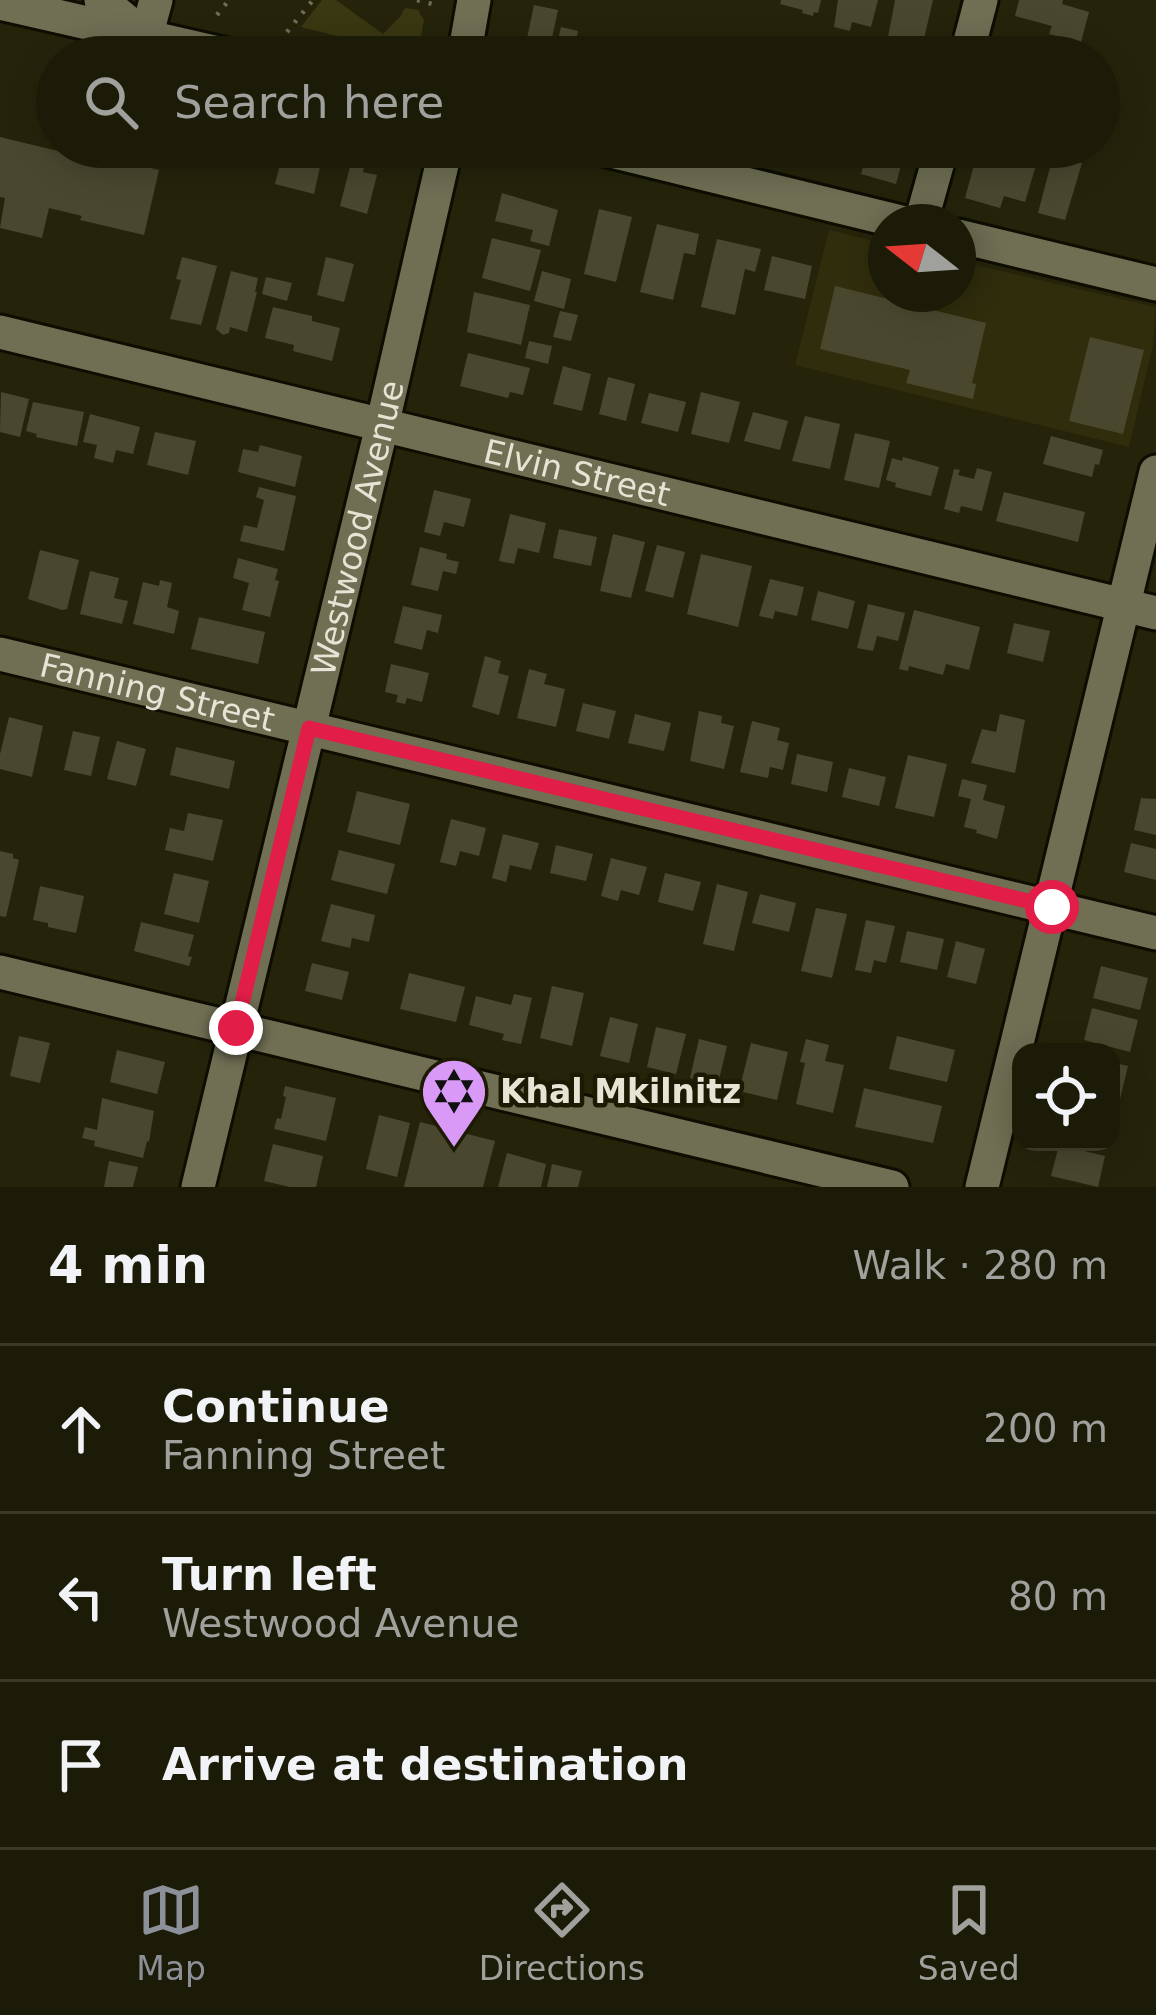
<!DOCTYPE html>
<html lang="en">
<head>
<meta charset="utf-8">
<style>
	body { margin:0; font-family:"DejaVu Sans",sans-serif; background:#252412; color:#f1f3f6 }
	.controls { position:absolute; right:36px; bottom:36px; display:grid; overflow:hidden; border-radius:24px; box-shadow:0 6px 30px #0003 }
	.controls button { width:108px; height:108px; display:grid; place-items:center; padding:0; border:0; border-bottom:3px solid #3a3929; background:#1c1b08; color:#f1f3f6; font:60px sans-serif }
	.compass { position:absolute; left:868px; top:204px; width:108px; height:108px; border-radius:50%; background:#1c1b08; box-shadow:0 6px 30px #0003; rotate:287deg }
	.stop { position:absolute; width:36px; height:36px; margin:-27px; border:9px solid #e11d48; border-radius:50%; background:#fff }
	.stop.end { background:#e11d48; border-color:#fff; box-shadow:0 3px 12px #0008 }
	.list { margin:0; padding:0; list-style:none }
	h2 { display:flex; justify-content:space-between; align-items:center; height:156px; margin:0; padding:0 48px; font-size:51px }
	h2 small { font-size:39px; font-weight:400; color:#a0a19c }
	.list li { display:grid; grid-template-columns:78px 1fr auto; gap:36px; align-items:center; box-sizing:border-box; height:168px; padding:0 48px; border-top:3px solid #3a3929 }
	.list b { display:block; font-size:45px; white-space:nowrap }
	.list p { margin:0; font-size:39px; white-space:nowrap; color:#a0a19c }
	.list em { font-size:39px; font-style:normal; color:#a0a19c }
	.icon { flex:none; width:66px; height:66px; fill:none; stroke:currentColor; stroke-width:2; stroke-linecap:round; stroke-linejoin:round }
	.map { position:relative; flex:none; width:1156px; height:1187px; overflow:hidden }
	.search { position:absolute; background:#1c1b08; box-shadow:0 6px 30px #0003; left:36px; right:36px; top:36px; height:132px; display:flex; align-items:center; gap:30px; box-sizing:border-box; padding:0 42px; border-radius:66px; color:#a0a19c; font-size:45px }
	.sheet { height:660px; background:#1c1b08 }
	nav { display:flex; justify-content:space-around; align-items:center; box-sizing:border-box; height:168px; border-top:3px solid #3a3929; background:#1c1b08; font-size:33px; color:#a0a19c }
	nav a { display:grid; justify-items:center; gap:6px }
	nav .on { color:#8c9099 }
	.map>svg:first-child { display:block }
</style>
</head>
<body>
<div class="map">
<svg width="1156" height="1187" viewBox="0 0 1156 1187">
	<rect width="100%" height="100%" fill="#25240b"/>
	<!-- built -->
	<path fill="#2f2d0c" d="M829,230L886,244V294H958V261L1156,307L1153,346L1129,447L795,365Z"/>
	<!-- grass -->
	<path fill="#3a3812" d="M322,0H336L383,34L400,17L405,8L418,10L424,20L418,51L411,54L301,27Z"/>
	<!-- building -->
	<g fill="#49482f">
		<path d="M781,0H821L818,13L814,12L813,16L802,13L803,10L780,4Z"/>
		<path d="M838,0H878L871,27L852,22L850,31L834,27Z"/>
		<path d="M895,0H933L923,43L905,39L901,51L886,48Z"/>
		<path d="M1019,0H1063L1062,4L1089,12L1081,42L1049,34L1052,26L1015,16Z"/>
		<path d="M534,5L558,10L552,38L558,40L561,27L578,31L573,57H523Z"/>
		<path d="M0,137L95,160L96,155L159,170L144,235L80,220L82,216L49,208L42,238L0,228L5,198L0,197Z"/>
		<path d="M869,147H906L896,184L861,174Z"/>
		<path d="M979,147H1017L1015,153L1029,157L1031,149L1040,152L1025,202L1004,196L1000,208L965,198Z"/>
		<path d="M283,153L321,162L314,194L275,184Z"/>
		<path d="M1053,156L1082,163L1065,220L1038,213Z"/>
		<path d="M352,159L365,163L363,172L377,175L367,214L340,206Z"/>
		<path d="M502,193L558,210L549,246L530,241L533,230L495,221Z"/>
		<path d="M599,209L632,217L616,282L584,274Z"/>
		<path d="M657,224L699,234L695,255L684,253L673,300L640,292Z"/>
		<path d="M492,238L541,250L530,291L482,278Z"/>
		<path d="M717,239L761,249L755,272L745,269L735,315L701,307Z"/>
		<path d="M772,256L812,266L805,299L764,290Z"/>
		<path d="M182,257L217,266L201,325L170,319L181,280L176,279Z"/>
		<path d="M326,257L354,264L344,302L317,295Z"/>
		<path d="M231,271L258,278L255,292H257L247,332L230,327L229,333L223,335L216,329Z"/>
		<path d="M542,271L571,279L564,309L534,301Z"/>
		<path d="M266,277L292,283L287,301L262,294Z"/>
		<path d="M835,286L986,323L972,383L976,384L973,399L906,383L910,370L820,349Z"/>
		<path d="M474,292L530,305L521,345L467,332Z"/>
		<path d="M273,307L312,316V321L340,328L332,361L293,351L294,345L265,338Z"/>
		<path d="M560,311L578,315L571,341L553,337Z"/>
		<path d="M1090,337L1144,350L1123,434L1069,421Z"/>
		<path d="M529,341L552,346L548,364L525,358Z"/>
		<path d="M468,353L530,368L523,395L510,392L508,398L460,386Z"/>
		<path d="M563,366L591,374L582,411L553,404Z"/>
		<path d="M608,377L635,384L626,421L599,414Z"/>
		<path d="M1,392L29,399L20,437L0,432Z"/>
		<path d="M701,392L740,402L729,443L691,434Z"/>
		<path d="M649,393L686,402L678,432L641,423Z"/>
		<path d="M33,402L84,412L77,446L36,437L37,434L26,431Z"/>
		<path d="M753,412L788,421L780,450L744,441Z"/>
		<path d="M90,414L140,427L133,454L116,450L113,463L94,458L97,445L83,442Z"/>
		<path d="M805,416L840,424L830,469L792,461Z"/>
		<path d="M155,432L196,441L188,475L147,465Z"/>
		<path d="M855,433L890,441L879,488L844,480Z"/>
		<path d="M1051,436L1103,450L1099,465L1095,464L1092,477L1043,464Z"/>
		<path d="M260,445L302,456L295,487L238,472L243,449L258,452Z"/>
		<path d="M903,457L939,467L931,496L895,487L896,483L886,480L892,458L902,461Z"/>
		<path d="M977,468L992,472L982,511L961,506L959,513L944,509L954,469L960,470L958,475L974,479Z"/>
		<path d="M259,487L296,496L284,551L240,541L244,525L257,528L264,500L256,497Z"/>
		<path d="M434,490L471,499L464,527L444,522L440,536L424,532Z"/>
		<path d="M1004,492L1085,512L1078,542L996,521Z"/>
		<path d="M510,514L546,523L539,553L518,548L514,564L499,561Z"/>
		<path d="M559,529L597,537L591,566L553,558Z"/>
		<path d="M613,534L645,542L631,598L600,591Z"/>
		<path d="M657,545L685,552L673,598L645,591Z"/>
		<path d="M420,547L447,554L446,559L459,562L456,574L443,571L438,591L411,585Z"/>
		<path d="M40,550L79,560L67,609L62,610L28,599Z"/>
		<path d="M701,554L752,566L738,627L687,614Z"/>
		<path d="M238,558L278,569L275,580L279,581L270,617L242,610L249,583L233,578Z"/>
		<path d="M90,571L119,578L114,598L128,601L122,624L80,614Z"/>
		<path d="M770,579L804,587L797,616L775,611L773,619L759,616Z"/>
		<path d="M160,580L172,583L167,607L179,611L174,634L133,624L143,582L159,586Z"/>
		<path d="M818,591L855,601L848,629L811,620Z"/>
		<path d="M868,604L905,613L898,641L877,636L873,651L857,648Z"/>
		<path d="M403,606L442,615L438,633L427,630L422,650L394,643Z"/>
		<path d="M914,610L980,627L969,670L946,664L943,675L909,666L908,671L899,669Z"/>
		<path d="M199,617L265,632L258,664L191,649Z"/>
		<path d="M1014,623L1050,631L1043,662L1007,653Z"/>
		<path d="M485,656L501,661L498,673L509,676L499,715L472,707Z"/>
		<path d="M391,664L429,673L422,702L407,698L405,704L396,702L398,695L385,692Z"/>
		<path d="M529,669L547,674L544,684L565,689L556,727L517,718Z"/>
		<path d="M583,703L616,711L609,739L576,731Z"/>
		<path d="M699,711L722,716L721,723L734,726L724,769L690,761Z"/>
		<path d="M635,714L671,723L664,751L628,743Z"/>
		<path d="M1000,714L1025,720L1015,773L971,763L982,729L996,732Z"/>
		<path d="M9,717L43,726L32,777L0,769V754Z"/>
		<path d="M752,721L780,728L777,740L789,743L783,770L770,767L768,778L740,772Z"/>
		<path d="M73,731L100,737L91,776L64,770Z"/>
		<path d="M117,741L146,749L136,786L107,779Z"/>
		<path d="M176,747L235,761L229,789L170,775Z"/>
		<path d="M797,754L833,762L827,792L791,784Z"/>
		<path d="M908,755L947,764L934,817L895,808Z"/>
		<path d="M849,768L886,777L879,806L842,797Z"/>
		<path d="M962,779L987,785L983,800L1005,806L997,839L976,833L977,830L964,827L971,799L958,796Z"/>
		<path d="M357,791L410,804L400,845L347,832Z"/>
		<path d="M1141,798L1156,799V835L1134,830Z"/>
		<path d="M188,813L223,820L213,861L165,850L170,828L184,831Z"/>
		<path d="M451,819L486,828L479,856L460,851L456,866L440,862Z"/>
		<path d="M503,834L539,843L531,870L510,865L506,882L492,878Z"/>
		<path d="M1131,843L1156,849V880L1124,872Z"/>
		<path d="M556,845L593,854L586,881L550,873Z"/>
		<path d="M339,850L395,864L387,894L331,880Z"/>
		<path d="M0,851L13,854V858L19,860L6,917L0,916Z"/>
		<path d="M611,858L647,867L639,895L621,890L618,901L601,896Z"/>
		<path d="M174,873L209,881L199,923L164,914Z"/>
		<path d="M665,873L701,882L693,911L658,902Z"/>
		<path d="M717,884L748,892L734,951L703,944Z"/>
		<path d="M40,886L84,896L76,933L48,927V923L33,920Z"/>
		<path d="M760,894L796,903L789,932L752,923Z"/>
		<path d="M331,904L375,915L369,942L352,938L350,948L321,941Z"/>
		<path d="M816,908L847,914L832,978L801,971Z"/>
		<path d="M866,920L895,926L886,963L874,960L871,973L855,970Z"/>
		<path d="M141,922L194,935L188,956L192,957L189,966L134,951Z"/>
		<path d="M907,931L944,939L937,970L900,962Z"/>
		<path d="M956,941L985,949L976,984L947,977Z"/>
		<path d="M312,963L349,972L342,1000L305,991Z"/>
		<path d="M1101,966L1148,978L1140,1010L1093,998Z"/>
		<path d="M409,973L465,987L456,1022L400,1009Z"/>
		<path d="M552,986L584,993L572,1046L540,1038Z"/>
		<path d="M514,994L532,998L521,1044L502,1040L504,1034L469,1025L476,996L511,1005Z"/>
		<path d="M1092,1008L1138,1020L1130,1052L1084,1040Z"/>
		<path d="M610,1017L638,1024L629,1063L600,1056Z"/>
		<path d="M656,1027L686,1034L676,1074L647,1067Z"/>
		<path d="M19,1036L50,1043L40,1083L10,1076Z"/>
		<path d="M897,1036L955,1050L947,1082L889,1069Z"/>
		<path d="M699,1039L727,1046L718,1084L690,1078Z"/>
		<path d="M806,1039L829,1045L825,1061L844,1065L833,1113L796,1104L805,1063L800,1062Z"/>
		<path d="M751,1043L788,1052L777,1100L739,1091Z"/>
		<path d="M117,1050L165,1062L157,1094L110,1082Z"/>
		<path d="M1111,1062L1128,1066L1120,1099L1111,1096Z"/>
		<path d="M285,1086L336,1098L326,1141L274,1129L277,1118L281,1119L286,1097L283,1096Z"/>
		<path d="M864,1088L942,1106L933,1143L855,1127Z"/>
		<path d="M102,1098L154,1111L149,1142L147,1141L143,1158L94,1146L95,1141L82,1138L85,1127L97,1130Z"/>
		<path d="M379,1115L410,1123L397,1177L366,1169Z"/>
		<path d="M420,1122L495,1141L483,1187H404Z"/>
		<path d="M273,1144L323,1156L316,1187H290L264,1181Z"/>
		<path d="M1059,1145L1105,1156L1098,1187L1051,1176Z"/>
		<path d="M507,1153L546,1164L541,1187H498Z"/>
		<path d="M109,1161L138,1167L133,1187H104Z"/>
		<path d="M552,1164L582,1171L578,1187H547Z"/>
	</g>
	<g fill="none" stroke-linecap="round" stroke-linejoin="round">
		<defs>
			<g id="minor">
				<path d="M101,0L146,37L156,0"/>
				<path d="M0,3L236,57"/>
				<path d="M464,57L474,0"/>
				<path d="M966,57L981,0"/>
				<path d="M595,147L901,222"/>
				<path d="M921,222L942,147"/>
				<path d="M958,236L1156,284"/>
				<path id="s1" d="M0,332L1156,613"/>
				<path id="s2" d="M0,654L1156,933"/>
				<path d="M0,972L892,1187"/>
				<path id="s3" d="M198,1187L382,426L446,147"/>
				<path d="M982,1187L1156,472"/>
			</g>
		</defs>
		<!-- minor casing -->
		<use href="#minor" stroke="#0e0d00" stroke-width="39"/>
		<!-- path -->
		<g stroke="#6f6e59" stroke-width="4.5" stroke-dasharray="3 9" stroke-linecap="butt">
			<path d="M417,0L436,5"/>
			<path d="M217,15L229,0"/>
			<path d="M287,32L313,0"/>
		</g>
		<!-- minor -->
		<use href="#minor" stroke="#706f54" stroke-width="33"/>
	</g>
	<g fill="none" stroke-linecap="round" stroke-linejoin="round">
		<!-- route -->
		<path stroke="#e11d48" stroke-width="15" d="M236,1028L309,728L1052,907"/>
	</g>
	<!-- icons -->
	<defs>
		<symbol id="synagogue-pin" viewBox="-11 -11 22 30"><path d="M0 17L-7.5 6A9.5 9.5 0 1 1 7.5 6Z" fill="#d99af7" stroke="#1c1a03"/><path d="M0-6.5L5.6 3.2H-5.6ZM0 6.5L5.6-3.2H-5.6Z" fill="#111"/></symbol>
	</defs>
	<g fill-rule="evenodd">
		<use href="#synagogue-pin" x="416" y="1053" width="76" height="104"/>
	</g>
	<g text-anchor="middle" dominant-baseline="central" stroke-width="9" stroke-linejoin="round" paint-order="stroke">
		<!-- street labels -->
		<g font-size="33" fill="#e5e4d5" stroke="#1c1a03">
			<text stroke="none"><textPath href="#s1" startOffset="594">Elvin Street</textPath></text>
			<text stroke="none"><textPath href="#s3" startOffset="678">Westwood Avenue</textPath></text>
			<text stroke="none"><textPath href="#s2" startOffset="162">Fanning Street</textPath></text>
		</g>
		<!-- poi labels -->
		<g font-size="33" font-weight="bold" fill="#e5e4d5" stroke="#1c1a03" text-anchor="start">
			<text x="500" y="1091">Khal Mkilnitz</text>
		</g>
	</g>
</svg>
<div class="controls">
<button><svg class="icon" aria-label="locate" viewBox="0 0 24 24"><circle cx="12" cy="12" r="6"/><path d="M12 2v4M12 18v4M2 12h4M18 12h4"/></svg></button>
</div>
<svg class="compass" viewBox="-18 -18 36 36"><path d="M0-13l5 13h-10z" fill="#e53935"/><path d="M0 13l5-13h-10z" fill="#a0a19c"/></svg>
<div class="stop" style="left:1052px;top:907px"></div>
<div class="stop end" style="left:236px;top:1028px"></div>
<div class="search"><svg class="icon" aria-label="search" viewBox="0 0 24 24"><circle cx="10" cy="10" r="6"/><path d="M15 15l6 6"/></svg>Search here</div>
</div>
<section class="sheet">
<h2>4 min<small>Walk · 280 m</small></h2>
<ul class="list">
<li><svg class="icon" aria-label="ahead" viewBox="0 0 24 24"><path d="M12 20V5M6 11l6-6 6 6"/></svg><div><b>Continue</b><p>Fanning Street</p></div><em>200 m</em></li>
<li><svg class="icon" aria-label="left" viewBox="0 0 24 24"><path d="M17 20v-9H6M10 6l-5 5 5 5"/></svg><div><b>Turn left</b><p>Westwood Avenue</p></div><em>80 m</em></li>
<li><svg class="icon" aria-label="arrive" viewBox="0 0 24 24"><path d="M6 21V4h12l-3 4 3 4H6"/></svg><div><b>Arrive at destination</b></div></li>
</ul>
</section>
<nav>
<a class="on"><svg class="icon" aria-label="map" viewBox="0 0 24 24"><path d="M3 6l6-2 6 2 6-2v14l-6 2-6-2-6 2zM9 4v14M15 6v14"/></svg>Map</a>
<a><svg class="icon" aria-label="directions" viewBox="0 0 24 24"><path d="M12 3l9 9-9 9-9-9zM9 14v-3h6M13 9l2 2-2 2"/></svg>Directions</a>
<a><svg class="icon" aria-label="saved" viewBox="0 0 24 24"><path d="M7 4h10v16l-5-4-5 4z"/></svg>Saved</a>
</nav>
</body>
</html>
